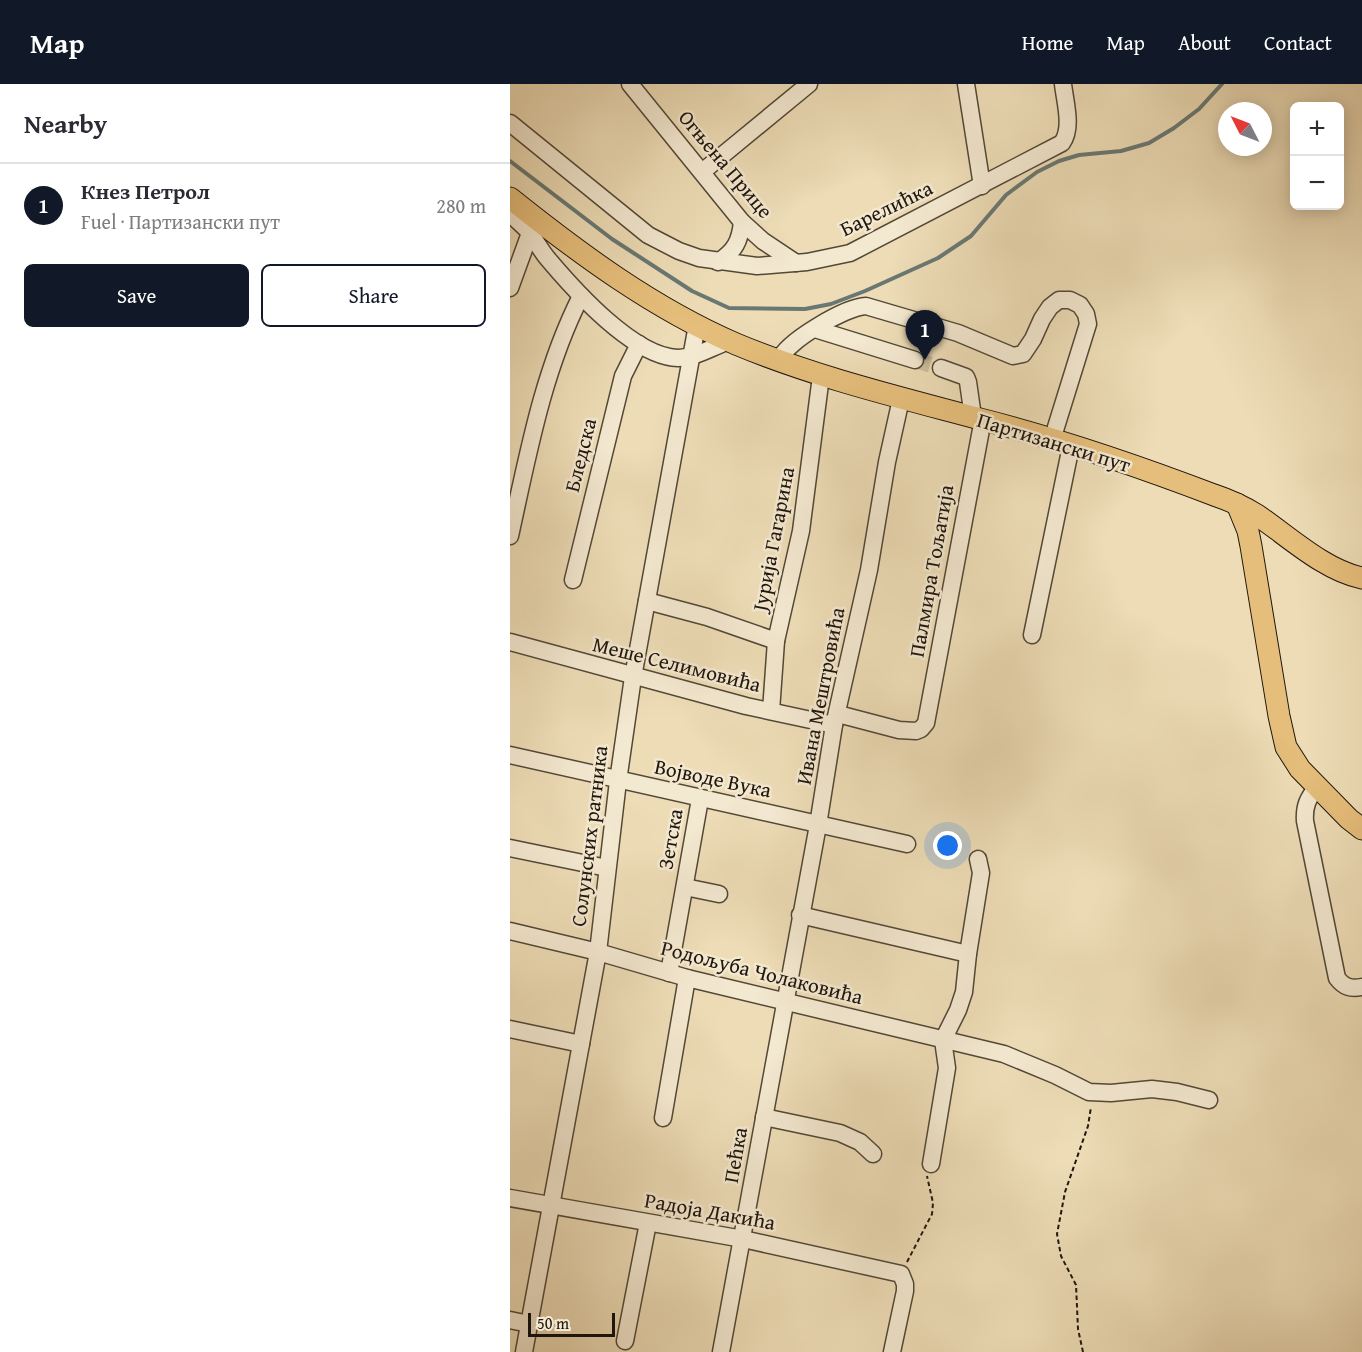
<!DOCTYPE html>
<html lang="en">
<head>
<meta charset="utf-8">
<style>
	body { margin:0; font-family:"Gentium Book Plus",serif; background:#f7f7f7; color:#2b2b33 }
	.controls { position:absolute; right:18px; top:18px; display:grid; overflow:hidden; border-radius:9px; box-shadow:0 3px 15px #0003 }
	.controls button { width:54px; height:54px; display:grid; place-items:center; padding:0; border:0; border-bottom:2px solid #e1e1e2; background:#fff; color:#2b2b33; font:30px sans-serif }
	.compass { position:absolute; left:708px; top:18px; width:54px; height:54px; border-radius:50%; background:#fff; box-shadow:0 3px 15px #0003; rotate:312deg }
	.scale { position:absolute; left:18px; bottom:15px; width:87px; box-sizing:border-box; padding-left:6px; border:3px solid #1f160d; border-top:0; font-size:16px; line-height:21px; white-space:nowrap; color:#1f160d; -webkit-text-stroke:4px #f3e8d0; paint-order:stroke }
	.you { position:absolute; left:438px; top:762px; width:21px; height:21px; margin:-15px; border:4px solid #fff; border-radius:50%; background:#1a73e8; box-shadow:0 0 0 9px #1a73e833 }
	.badge { display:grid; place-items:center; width:39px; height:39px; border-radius:50%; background:#111827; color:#fff; font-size:20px; font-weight:700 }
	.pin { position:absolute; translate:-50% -50px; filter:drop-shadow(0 2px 3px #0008) }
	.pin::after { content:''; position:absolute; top:32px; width:21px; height:18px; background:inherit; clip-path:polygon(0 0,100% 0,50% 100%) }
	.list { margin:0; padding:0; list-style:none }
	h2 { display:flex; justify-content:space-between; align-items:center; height:78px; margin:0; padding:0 24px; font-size:26px }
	h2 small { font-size:20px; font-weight:400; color:#7c7c81 }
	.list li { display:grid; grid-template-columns:39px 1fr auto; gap:18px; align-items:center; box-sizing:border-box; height:84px; padding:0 24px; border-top:2px solid #e1e1e2 }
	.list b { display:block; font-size:22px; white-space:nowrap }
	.list p { margin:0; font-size:20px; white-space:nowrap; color:#7c7c81 }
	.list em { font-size:20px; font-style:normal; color:#7c7c81 }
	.actions { display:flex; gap:12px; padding:18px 24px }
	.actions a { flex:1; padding:14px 0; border:2px solid #111827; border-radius:9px; text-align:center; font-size:21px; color:#111827 }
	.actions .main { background:#111827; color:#fff }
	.map { position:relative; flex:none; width:852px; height:1268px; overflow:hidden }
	header { display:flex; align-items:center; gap:36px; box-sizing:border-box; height:84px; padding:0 30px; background:#111827; color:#fff }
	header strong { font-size:28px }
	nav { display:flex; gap:33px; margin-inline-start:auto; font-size:21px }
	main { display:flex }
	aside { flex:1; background:#fff }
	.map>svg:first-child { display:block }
</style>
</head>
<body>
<header>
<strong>Map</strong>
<nav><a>Home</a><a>Map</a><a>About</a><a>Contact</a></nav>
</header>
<main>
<aside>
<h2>Nearby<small></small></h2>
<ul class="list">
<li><span class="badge">1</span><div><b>Кнез Петрол</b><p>Fuel · Партизански пут</p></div><em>280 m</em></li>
</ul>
<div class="actions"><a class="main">Save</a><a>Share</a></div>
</aside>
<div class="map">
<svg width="852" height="1268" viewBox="0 0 852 1268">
	<rect width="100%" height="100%" fill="#eddcb6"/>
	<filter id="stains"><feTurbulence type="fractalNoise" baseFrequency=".00333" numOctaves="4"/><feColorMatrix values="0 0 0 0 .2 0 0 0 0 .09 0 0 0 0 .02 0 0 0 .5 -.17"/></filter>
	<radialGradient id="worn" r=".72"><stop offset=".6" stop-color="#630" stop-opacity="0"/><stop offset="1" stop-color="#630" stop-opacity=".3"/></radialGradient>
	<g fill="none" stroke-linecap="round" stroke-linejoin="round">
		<!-- stream -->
		<path stroke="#697873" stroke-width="4" d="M0,77L102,155L182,207L219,224L295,225L321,220L355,207L428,174L461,152L496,111L527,88L549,77L569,71L611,67L639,59L664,44L689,25L712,0"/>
		<!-- minor-tunnel -->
		<path stroke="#cebe9d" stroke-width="16" stroke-dasharray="16 8" stroke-linecap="butt" d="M405,276L431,284"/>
		<defs>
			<g id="minor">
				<path d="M120,0L232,138L253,157L286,179"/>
				<path d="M456,0L472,102"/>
				<path d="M0,39L138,151L169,167L189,174L247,182L297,178L340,169L552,59C563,44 555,18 553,0"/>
				<path d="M192,88L299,0"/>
				<path d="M0,129C6,136 14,142 20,149C26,157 31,167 38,175C65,207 124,273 168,274C186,274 203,262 220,257"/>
				<path d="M208,178C225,167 230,157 232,138"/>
				<path d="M0,204L20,149"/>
				<path d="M305,245L405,276"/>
				<path d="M269,276C277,257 335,223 356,222L448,249L503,272L513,270L523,255L532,235L540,223L549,216H560L570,221L576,230L578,240L542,356"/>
				<path d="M431,284L456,293L458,298L463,333"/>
				<path d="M0,452C18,370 33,287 71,212"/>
				<path d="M63,496L113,292L129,260"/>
				<path d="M137,517L197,533L266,557"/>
				<path d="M522,551L561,362"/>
				<path d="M0,558L236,622L324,641"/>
				<path d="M261,627L266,557L291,447L311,292"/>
				<path d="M328,630L389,646L406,647L411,645L416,639L473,335"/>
				<path d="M0,671L397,760"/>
				<path d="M807,703C798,714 794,722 795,737L827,894C834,903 840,905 852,903"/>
				<path d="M0,764L97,784"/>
				<path d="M175,803L209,810"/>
				<path d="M290,831L458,870"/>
				<path d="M0,847L88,868L177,894L494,970L545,991L579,1008L601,1009L642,1005L667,1008L699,1016"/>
				<path d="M159,889L190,715"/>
				<path d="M0,945L71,960"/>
				<path d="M254,1033L330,1049L350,1058L363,1070"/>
				<path d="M153,1034L177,894"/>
				<path d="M421,1080L437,984L433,956L448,926L454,908L458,870L471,789L468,775"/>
				<path d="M0,1114L233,1155L391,1190L395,1200V1207L382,1268"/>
				<path d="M0,1236L19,1240"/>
				<path d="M115,1257L138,1139"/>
				<path d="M14,1268L88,868L108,697L123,593L187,241"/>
				<path d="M211,1268L308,741L324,641L359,486L377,378L391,315"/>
			</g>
			<g id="major">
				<path d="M0,114C70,170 143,224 226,260C305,293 388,313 470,335C549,355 628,382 704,411C719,416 734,423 747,431C778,452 814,486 852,494"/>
				<path d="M727,420L738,447L741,462L769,632L776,663L790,685L839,735L852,745"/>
			</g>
		</defs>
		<!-- minor casing -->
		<use href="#minor" stroke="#524837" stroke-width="19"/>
		<!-- major casing -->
		<use href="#major" stroke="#1f160d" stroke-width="23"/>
		<!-- path -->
		<g stroke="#1f160d" stroke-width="2" stroke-dasharray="4.5 3" stroke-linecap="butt">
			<path d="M397,1178L422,1130L423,1119L417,1092"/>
			<path d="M573,1268L568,1245L566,1201L551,1172L547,1150L555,1108L578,1042L581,1023"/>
		</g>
		<!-- minor -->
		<use href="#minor" stroke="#f3e8d0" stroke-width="16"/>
		<!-- major -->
		<use href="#major" stroke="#e6be7b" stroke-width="21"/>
	</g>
	<g text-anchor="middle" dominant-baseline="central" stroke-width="5" stroke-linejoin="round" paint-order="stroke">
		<!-- street labels -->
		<g font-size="21" fill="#1f160d" stroke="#f3e8d0">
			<text transform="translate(216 80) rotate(50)">Огњена Прице</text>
			<text transform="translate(376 124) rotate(-26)">Барелићка</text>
			<text transform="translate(544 358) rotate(17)">Партизански пут</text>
			<text transform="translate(70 371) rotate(-76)">Бледска</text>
			<text transform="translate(263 455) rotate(-79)">Јурија Гагарина</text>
			<text transform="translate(421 487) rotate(-80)">Палмира Тољатија</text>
			<text transform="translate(167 580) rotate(14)">Меше Селимовића</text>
			<text transform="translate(310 612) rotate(-79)">Ивана Мештровића</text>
			<text transform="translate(203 694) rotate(12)">Војводе Вука</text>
			<text transform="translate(79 752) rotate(-83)">Солунских ратника</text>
			<text transform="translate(160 755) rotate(-80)">Зетска</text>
			<text transform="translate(252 888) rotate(14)">Родољуба Чолаковића</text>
			<text transform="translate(225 1071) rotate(-80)">Пећка</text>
			<text transform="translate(200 1127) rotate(10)">Радоја Дакића</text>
		</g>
	</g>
	<rect width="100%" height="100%" filter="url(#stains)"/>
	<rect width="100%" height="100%" fill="url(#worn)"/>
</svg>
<div class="controls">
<button>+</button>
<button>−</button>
</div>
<svg class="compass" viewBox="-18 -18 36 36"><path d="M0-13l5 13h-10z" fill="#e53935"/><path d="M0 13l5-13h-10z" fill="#7c7c81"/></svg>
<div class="scale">50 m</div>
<div class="you"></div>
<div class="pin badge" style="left:415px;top:276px">1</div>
</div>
</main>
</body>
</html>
